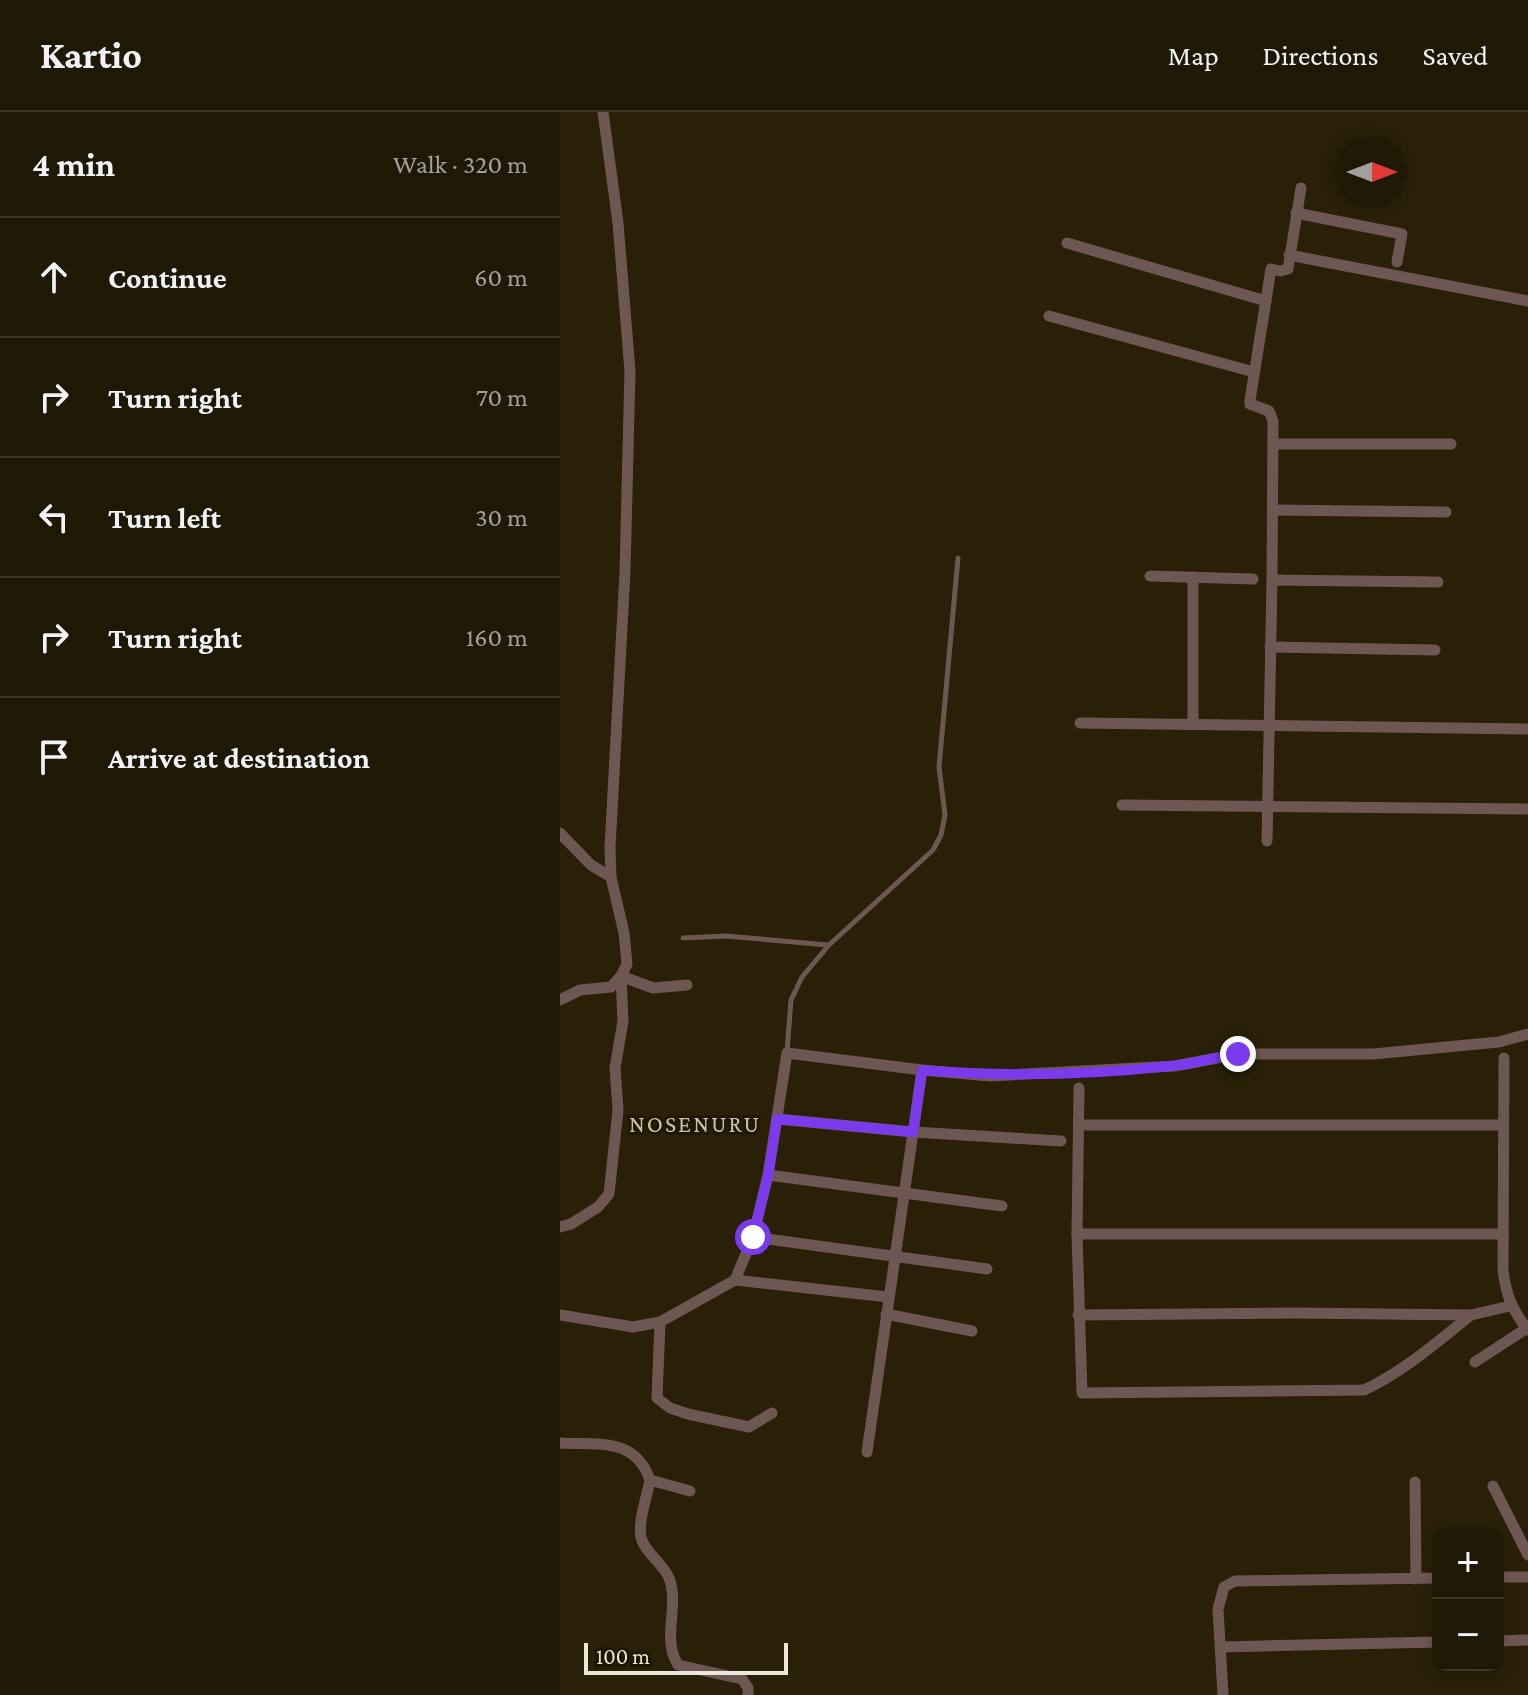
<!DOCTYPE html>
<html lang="en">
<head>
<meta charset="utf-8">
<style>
	body { margin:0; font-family:"Crimson Pro",serif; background:#27210f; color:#f1f3f6 }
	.controls { position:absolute; right:24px; bottom:24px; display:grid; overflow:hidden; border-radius:16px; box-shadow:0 4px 12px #0003 }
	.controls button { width:72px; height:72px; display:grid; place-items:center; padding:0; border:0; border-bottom:2px solid #3c3727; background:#1f1805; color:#f1f3f6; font:40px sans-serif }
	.compass { position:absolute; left:776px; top:24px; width:72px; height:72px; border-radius:50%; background:#1f1805; box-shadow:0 4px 12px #0003; rotate:90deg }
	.scale { position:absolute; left:24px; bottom:20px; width:204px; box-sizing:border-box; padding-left:8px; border:4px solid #ece7d8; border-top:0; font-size:22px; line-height:28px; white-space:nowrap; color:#ece7d8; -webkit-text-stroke:6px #1f1701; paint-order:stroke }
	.stop { position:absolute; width:24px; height:24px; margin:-18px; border:6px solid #7c3aed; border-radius:50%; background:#fff }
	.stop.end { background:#7c3aed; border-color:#fff; box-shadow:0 2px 8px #0008 }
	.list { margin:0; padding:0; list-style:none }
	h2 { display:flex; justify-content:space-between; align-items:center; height:104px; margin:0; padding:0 32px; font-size:34px }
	h2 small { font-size:26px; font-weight:400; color:#a1a09a }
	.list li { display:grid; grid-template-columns:52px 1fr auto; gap:24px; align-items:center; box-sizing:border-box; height:120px; padding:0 32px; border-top:2px solid #3c3727 }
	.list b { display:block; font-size:30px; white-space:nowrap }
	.list em { font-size:26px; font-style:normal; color:#a1a09a }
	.icon { flex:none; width:44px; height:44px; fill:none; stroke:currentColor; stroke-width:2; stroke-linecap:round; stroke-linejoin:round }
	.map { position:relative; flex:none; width:968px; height:1583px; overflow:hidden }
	header { display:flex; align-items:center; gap:48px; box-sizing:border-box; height:112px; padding:0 40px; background:#1f1805; border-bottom:2px solid #3c3727 }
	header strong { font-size:38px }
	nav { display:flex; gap:44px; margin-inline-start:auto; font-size:28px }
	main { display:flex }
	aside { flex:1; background:#1f1805 }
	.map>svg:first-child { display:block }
</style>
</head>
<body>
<header>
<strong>Kartio</strong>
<nav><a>Map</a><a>Directions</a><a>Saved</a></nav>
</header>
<main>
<aside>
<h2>4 min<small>Walk · 320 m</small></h2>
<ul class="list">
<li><svg class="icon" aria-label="ahead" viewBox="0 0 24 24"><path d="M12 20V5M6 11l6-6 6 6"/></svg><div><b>Continue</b></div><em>60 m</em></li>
<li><svg class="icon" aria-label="right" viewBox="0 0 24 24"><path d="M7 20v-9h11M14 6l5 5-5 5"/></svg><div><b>Turn right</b></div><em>70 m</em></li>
<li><svg class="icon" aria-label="left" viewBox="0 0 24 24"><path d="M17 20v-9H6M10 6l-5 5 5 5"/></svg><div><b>Turn left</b></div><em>30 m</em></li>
<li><svg class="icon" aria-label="right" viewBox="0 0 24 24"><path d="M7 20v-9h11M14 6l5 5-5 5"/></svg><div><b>Turn right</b></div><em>160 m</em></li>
<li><svg class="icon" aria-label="arrive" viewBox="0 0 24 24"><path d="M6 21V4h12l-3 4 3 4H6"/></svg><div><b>Arrive at destination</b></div></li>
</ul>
</aside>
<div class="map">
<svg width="968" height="1583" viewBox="0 0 968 1583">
	<rect width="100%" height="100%" fill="#292007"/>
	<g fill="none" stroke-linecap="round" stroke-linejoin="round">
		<!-- lane -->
		<g stroke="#6e5753" stroke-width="5">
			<path d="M123,826L166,824L268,833"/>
			<path d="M227,940L231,888L242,865L269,833L373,738L381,723L385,703L379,655L398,446"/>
		</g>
		<!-- street -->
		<g stroke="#6e5753" stroke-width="11">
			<path d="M736,101L842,122L837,150"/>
			<path d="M507,131L706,189"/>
			<path d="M729,143L968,189"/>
			<path d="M489,204L694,260"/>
			<path d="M715,332H891"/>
			<path d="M714,398L886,400"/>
			<path d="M590,464L693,467"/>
			<path d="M633,465V611"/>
			<path d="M712,468L713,309L709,299L690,292V288L711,157L720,159L728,157L741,76"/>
			<path d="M710,535L875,538"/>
			<path d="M520,611L968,617"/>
			<path d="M562,693L968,697"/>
			<path d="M0,721L31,753L51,765"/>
			<path d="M707,729L712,468L878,470"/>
			<path d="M0,888L20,878L51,875L61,864L67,852L64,821L51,765L50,736L65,460L70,259L58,111L43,0"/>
			<path d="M944,946L943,1158C946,1183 952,1198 968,1218"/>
			<path d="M519,976L517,1122L522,1281L804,1278C843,1260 877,1230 911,1203"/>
			<path d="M217,1007L353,1020L501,1029"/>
			<path d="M520,1013H943"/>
			<path d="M208,1063L442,1094"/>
			<path d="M0,1115L11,1112L38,1095L49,1082L58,998L55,956L63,909L61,864L93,876L127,873"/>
			<path d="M517,1122H943"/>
			<path d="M193,1125L427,1157"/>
			<path d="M175,1168L328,1185"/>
			<path d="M326,1202L412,1219"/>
			<path d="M0,1203L73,1215L100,1210L175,1168L193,1125L208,1063L227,941L362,958L430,964L615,954L678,942H813L939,930L968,922"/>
			<path d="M518,1203L737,1201L911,1203L950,1194"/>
			<path d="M100,1210L97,1286L110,1296L128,1302L189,1315L212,1301"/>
			<path d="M915,1250L967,1216"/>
			<path d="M0,1331C39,1333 75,1325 90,1368L130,1379"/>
			<path d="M307,1340L362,958"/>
			<path d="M90,1368C87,1385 78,1408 81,1425C84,1440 103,1451 109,1466C120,1494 101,1526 118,1553L182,1567L188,1576V1583"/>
			<path d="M855,1370L856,1467"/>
			<path d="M933,1374L968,1443"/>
			<path d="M938,1465H968"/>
			<path d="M938,1529L968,1528"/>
			<path d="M661,1535L878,1530"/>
			<path d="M663,1583L658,1497L664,1475L675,1469L878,1466"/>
		</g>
	</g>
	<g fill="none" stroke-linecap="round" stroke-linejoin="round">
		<!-- route -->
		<path stroke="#7c3aed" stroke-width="10" d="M193,1125L208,1063L217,1007L353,1020L362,958C445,965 528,963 611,954C634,952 656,945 678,942"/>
	</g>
	<g text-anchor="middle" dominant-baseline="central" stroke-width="6" stroke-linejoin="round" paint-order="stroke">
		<!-- quarter labels -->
		<g font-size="24" letter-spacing="2" fill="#cbc0a3" stroke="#1f1701">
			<text x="135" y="1011">NOSENURU</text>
		</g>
	</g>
</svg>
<div class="controls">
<button>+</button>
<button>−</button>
</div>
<svg class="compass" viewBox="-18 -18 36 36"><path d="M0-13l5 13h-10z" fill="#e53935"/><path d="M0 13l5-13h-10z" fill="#a1a09a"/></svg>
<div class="scale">100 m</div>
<div class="stop" style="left:193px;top:1125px"></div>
<div class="stop end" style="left:678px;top:942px"></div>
</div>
</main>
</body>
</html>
